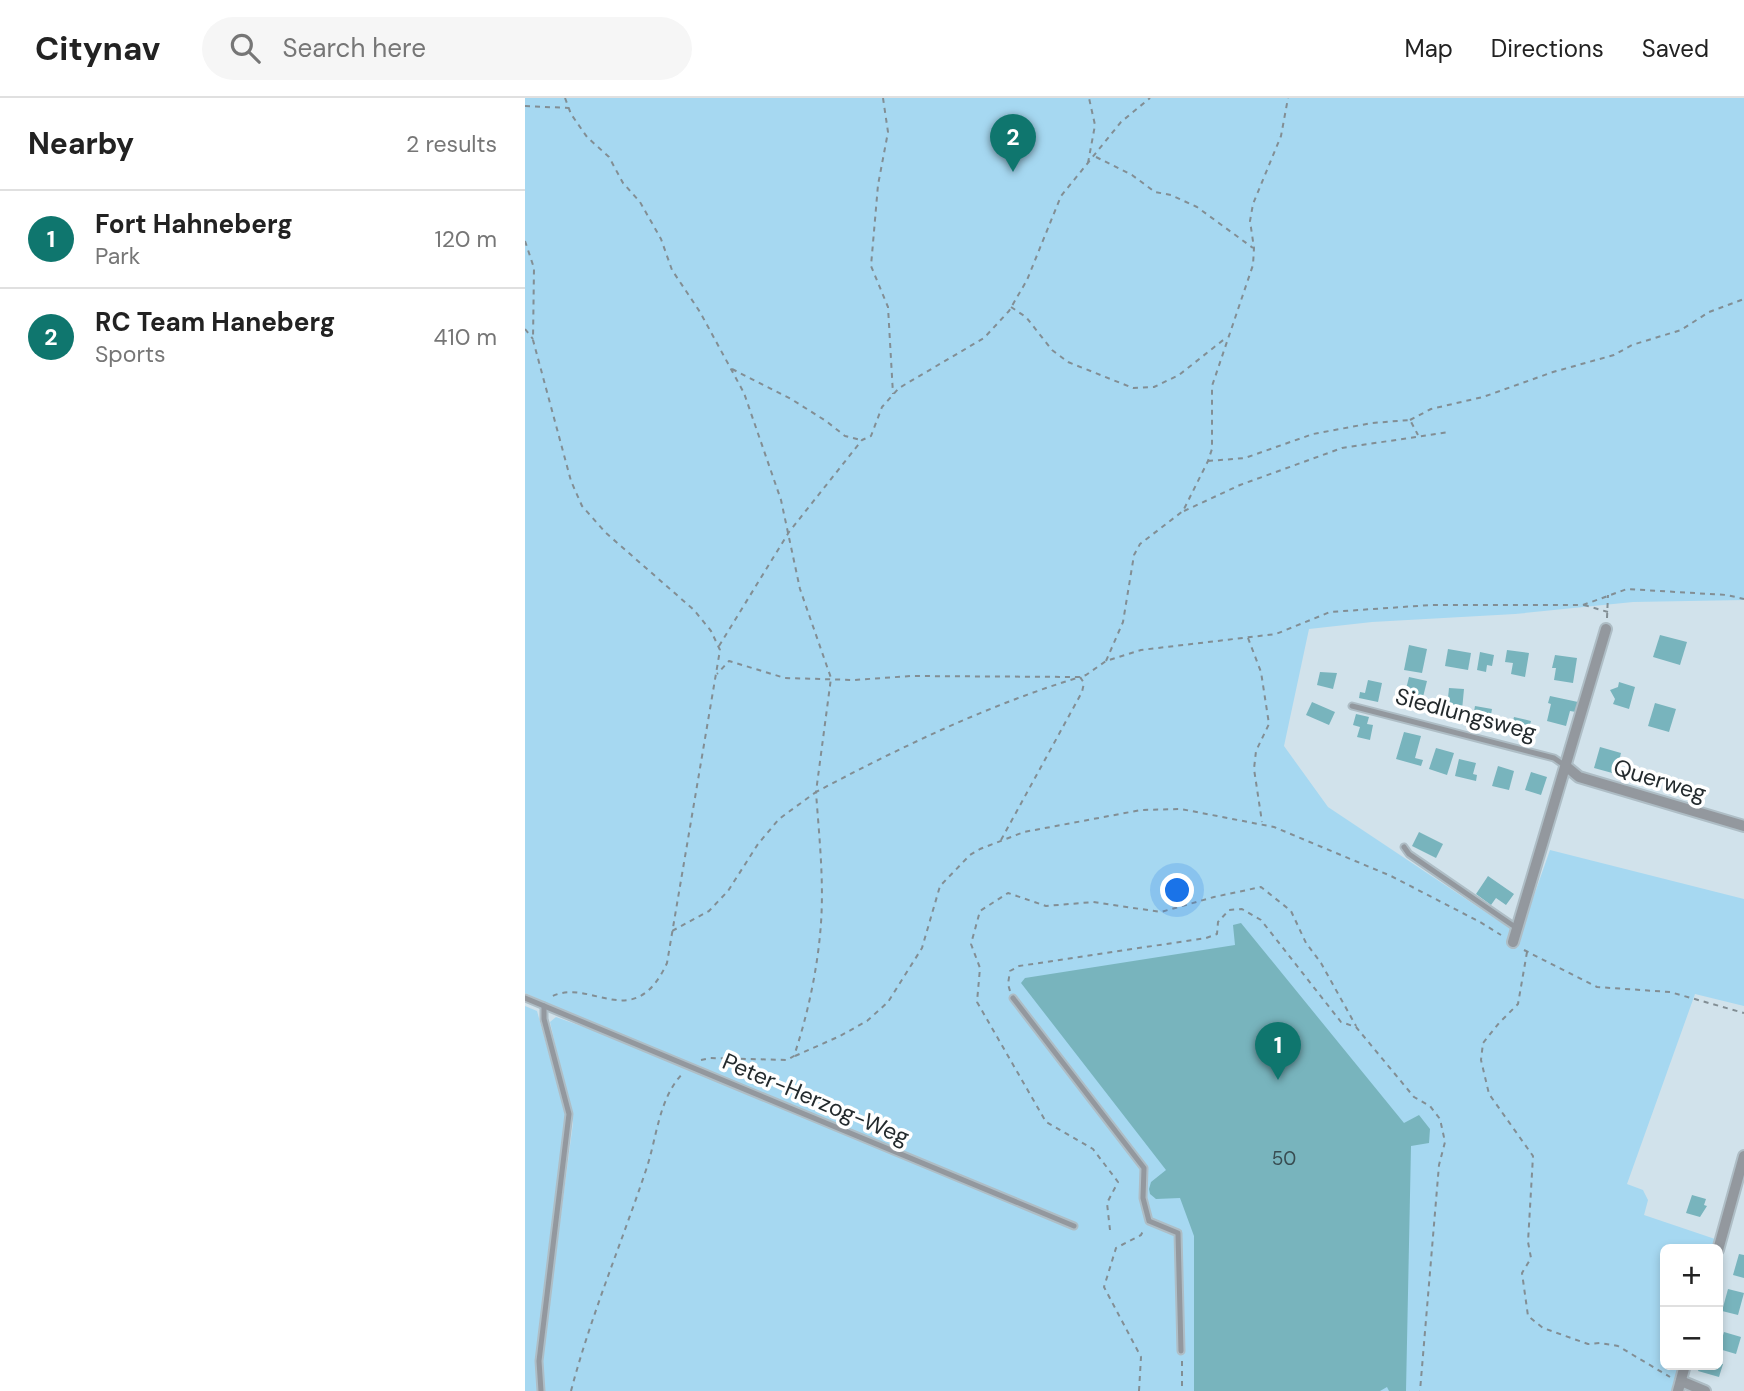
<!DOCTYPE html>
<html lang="en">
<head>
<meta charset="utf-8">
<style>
	body { margin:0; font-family:"DM Sans",sans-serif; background:#f6f6f6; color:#222 }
	.controls { position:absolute; right:21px; bottom:21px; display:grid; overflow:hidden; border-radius:10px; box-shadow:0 4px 10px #0003 }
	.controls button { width:63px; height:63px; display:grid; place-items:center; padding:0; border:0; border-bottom:2px solid #e0e0e0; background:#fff; color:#222; font:35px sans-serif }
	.you { position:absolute; left:653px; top:793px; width:24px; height:24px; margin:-18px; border:5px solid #fff; border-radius:50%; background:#1a73e8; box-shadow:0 0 0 10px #1a73e833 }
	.badge { display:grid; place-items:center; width:46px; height:46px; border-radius:50%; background:#0f766e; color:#fff; font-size:23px; font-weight:700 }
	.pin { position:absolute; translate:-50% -58px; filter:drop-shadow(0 2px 4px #0008) }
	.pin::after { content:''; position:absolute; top:37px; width:24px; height:21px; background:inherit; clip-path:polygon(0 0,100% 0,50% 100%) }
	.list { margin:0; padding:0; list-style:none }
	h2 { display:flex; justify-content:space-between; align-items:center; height:91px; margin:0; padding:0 28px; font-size:30px }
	h2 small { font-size:23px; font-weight:400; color:#767676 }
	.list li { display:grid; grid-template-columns:46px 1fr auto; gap:21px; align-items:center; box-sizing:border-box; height:98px; padding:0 28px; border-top:2px solid #e0e0e0 }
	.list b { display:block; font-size:26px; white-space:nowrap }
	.list p { margin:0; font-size:23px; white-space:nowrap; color:#767676 }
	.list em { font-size:23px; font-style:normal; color:#767676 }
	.icon { flex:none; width:38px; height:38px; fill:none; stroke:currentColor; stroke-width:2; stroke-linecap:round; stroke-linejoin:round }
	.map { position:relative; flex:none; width:1219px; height:1293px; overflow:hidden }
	header { display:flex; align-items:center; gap:42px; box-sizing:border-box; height:98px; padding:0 35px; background:#fff; border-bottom:2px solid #e0e0e0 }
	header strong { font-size:33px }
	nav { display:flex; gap:38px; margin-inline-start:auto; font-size:24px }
	.search { width:490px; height:63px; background:#f6f6f6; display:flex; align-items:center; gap:18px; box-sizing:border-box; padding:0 24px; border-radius:38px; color:#767676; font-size:26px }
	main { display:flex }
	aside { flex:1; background:#fff }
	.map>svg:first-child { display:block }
</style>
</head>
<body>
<header>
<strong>Citynav</strong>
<div class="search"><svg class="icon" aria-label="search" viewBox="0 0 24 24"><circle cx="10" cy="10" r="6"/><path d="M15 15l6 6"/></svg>Search here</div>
<nav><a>Map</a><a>Directions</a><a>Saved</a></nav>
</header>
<main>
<aside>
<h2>Nearby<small>2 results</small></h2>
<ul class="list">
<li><span class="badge">1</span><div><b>Fort Hahneberg</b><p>Park</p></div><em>120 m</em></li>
<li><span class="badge">2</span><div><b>RC Team Haneberg</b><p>Sports</p></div><em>410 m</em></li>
</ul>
</aside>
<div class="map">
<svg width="1219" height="1293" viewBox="0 0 1219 1293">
	<rect width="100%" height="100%" fill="#d1e2eb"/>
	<!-- green -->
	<g fill="#a6d8f1">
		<path d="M0,0H1219V502L1108,504L990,516L847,524L784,531L759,648L803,709L995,837L1025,752L1219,801V908L1170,896L1102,1086L1118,1092L1123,1102L1119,1117L1190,1141L1187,1151H1140V1267H1155L1148,1293H18L17,1265L21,1230L48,1025L25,924L31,919L139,958L0,895Z"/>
		<path d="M0,908L12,913L41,1017L12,1263L13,1293H0Z"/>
	</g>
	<!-- building -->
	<g fill="#78b4bd">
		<path d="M1135,537L1162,544L1155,567L1128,559Z"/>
		<path d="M884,547L902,551L897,575L879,572Z"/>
		<path d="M923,551L946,555L943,572L920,568Z"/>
		<path d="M982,552L1004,555L1000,579L986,576L988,565L980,564Z"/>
		<path d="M955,554L969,557L967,568L962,567L961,574L952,572Z"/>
		<path d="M1030,557L1052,560L1048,585L1029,582L1031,570H1027Z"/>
		<path d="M795,574L812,575L808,591L792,587Z"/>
		<path d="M884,579L902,583L897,603L879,599Z"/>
		<path d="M843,582L857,585L853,604L834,600L835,594L840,595Z"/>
		<path d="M1094,584L1110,589L1104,611L1088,606L1090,601L1085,592L1093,589Z"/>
		<path d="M924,590L939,591L937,612L922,610Z"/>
		<path d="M1025,598L1053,604L1051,614L1045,613L1041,628L1022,623L1026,606L1023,605Z"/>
		<path d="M787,604L810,614L804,627L781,617Z"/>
		<path d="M1130,605L1151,611L1144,634L1123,628Z"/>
		<path d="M950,608L967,611L964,628L947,625Z"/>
		<path d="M831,616L844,619L842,626L848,627L845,642L832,639L835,629L828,627Z"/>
		<path d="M989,619L1006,623L1002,638L985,634Z"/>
		<path d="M879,634L896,638L890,660L898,662L896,668L871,661Z"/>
		<path d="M1075,649L1096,655L1091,676L1069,670Z"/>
		<path d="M911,650L929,655L922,677L904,671Z"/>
		<path d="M934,661L951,665L948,676L952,677L951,683L930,678Z"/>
		<path d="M973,668L989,673L984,692L967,688Z"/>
		<path d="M1006,674L1022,679L1016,697L1000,692Z"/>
		<path d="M894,734L918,746L911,760L887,748Z"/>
		<path d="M963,778L989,796L981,807L971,800L966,807L951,796Z"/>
		<path d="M716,825L879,1025L894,1017L905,1031L904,1045L886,1048L881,1293H864L862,1289L855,1293H669V1138L655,1100L631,1101L625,1096L624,1091L626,1084L641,1072L496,885L500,880L710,847L708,827Z"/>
		<path d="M1167,1097L1181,1101L1179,1107L1182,1108L1175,1119L1161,1115Z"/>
		<path d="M1214,1156L1219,1157V1180L1208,1177Z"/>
		<path d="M1203,1191L1219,1195L1213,1217L1197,1213Z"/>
		<path d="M1199,1234L1216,1239L1211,1256L1194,1251Z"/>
		<path d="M1193,1265L1198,1266L1194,1279L1173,1273L1175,1267H1193Z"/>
	</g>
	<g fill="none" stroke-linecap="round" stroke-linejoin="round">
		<defs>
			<g id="lane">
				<path d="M827,608L1029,660L1039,667"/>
				<path d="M879,749L884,756L993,831"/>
				<path d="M0,900L549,1128"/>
				<path d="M488,900L619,1070L618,1100L624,1123L653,1135L656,1253"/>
				<path d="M16,1293L14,1263L44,1016L19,921V908"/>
			</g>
			<g id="street">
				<path d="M1042,669L1054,679L1219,728"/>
				<path d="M988,844L1081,531"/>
				<path d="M1193,1152L1219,1058"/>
				<path d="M1156,1283L1180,1293"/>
				<path d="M1153,1293L1160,1267"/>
			</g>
		</defs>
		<!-- lane casing -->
		<use href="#lane" stroke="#aebdc5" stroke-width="9"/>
		<!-- street casing -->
		<use href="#street" stroke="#aebdc5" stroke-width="14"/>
		<!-- path -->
		<g stroke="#828e94" stroke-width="2" stroke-dasharray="5 5" stroke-linecap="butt">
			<path d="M40,0L46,16L62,39L84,59L98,85L115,104L136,141L147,172L175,214L219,295L256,402L275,491L306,580L291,694L254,721L233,746L203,793L184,813L147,833"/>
			<path d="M358,0L363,34L353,87L346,168L363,209L368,296"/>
			<path d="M0,8L44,10"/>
			<path d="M571,59L607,77L630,94L646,97L672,109L728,150"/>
			<path d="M563,65L570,27L564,0"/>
			<path d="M0,143L9,170L8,242L46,383L57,408L81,435L169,512L186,533L195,552L142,865C108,939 64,876 24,900"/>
			<path d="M486,209L501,219L527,252L543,264L608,290L629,289L654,277L702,239"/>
			<path d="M0,231L8,241"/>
			<path d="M207,271L266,301L301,323L320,338L336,342"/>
			<path d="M885,322L906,311L958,299L1028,274L1089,257L1107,247L1156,232L1184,214L1219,201"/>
			<path d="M683,363L720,360L788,336L847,325L885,322L893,337"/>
			<path d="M659,413L715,387L817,350L924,334"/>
			<path d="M1059,507L1083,514"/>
			<path d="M1082,520L1083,497"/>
			<path d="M723,540L736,574L744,626L731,653L729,671L737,724"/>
			<path d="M194,548L264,434L337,342L346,338L357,309L374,290L459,240L484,213L502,182L536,98L596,24L625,0"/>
			<path d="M581,563L598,524L609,457L615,446L658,413L683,363L687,351V288L728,167L729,150L725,123L728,106L756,38L763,0"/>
			<path d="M476,742L557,594L559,585L555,579L561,577L581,563L616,552L751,536L805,514L906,507H1058L1102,491L1202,497L1219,501"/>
			<path d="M999,852L1072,889L1145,894L1219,915"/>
			<path d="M1002,854L993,906L974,925L958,945L956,962L964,996L1008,1058L1003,1144L1006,1160L997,1175L1003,1218L1018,1230L1063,1246L1075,1245L1093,1248L1145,1279"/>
			<path d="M485,893L483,886L485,873L494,868L681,840L692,836L693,824L704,812L717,811L736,822L816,924L831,929L889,999L905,1008L915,1021L920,1044L914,1067L895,1293"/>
			<path d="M270,958L315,938L342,923L363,904L397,850L415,788L445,757L455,751L499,734L616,712L656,711L749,729L866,778L955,824L976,837"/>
			<path d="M176,962L185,960L262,962L269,958C283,916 293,869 296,825C299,781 294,737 291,694C376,649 463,607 555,579L386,578L329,582L260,580L204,563L192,576"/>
			<path d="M585,1132L582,1105L593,1084L568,1051L521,1024L452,904L455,870L446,846L455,813L483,795L521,808L568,804L636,814L689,799L736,789L766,813L781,845L796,865L831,928"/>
			<path d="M657,1263V1293"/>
			<path d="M46,1293C66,1217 97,1144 122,1069C132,1038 134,1000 158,975"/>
			<path d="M614,1293L616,1259L579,1189L591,1150L616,1137L619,1131"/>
		</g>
		<!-- lane -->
		<use href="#lane" stroke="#93989e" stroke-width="5"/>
		<!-- street -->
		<use href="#street" stroke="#93989e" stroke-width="10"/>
	</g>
	<g text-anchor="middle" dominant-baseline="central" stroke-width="7" stroke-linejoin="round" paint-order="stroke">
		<!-- number labels -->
		<g font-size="19" fill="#384c51">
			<text x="759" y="1060">50</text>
		</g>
		<!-- street labels -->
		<g font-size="23" fill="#232a2d" stroke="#fff">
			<text transform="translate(941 616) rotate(15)">Siedlungsweg</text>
			<text transform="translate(1135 682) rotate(17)">Querweg</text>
			<text transform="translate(291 1001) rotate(23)">Peter-Herzog-Weg</text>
		</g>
	</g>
</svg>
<div class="controls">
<button>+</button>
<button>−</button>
</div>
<div class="you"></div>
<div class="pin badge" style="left:753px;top:982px">1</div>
<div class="pin badge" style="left:488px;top:74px">2</div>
</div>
</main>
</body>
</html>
